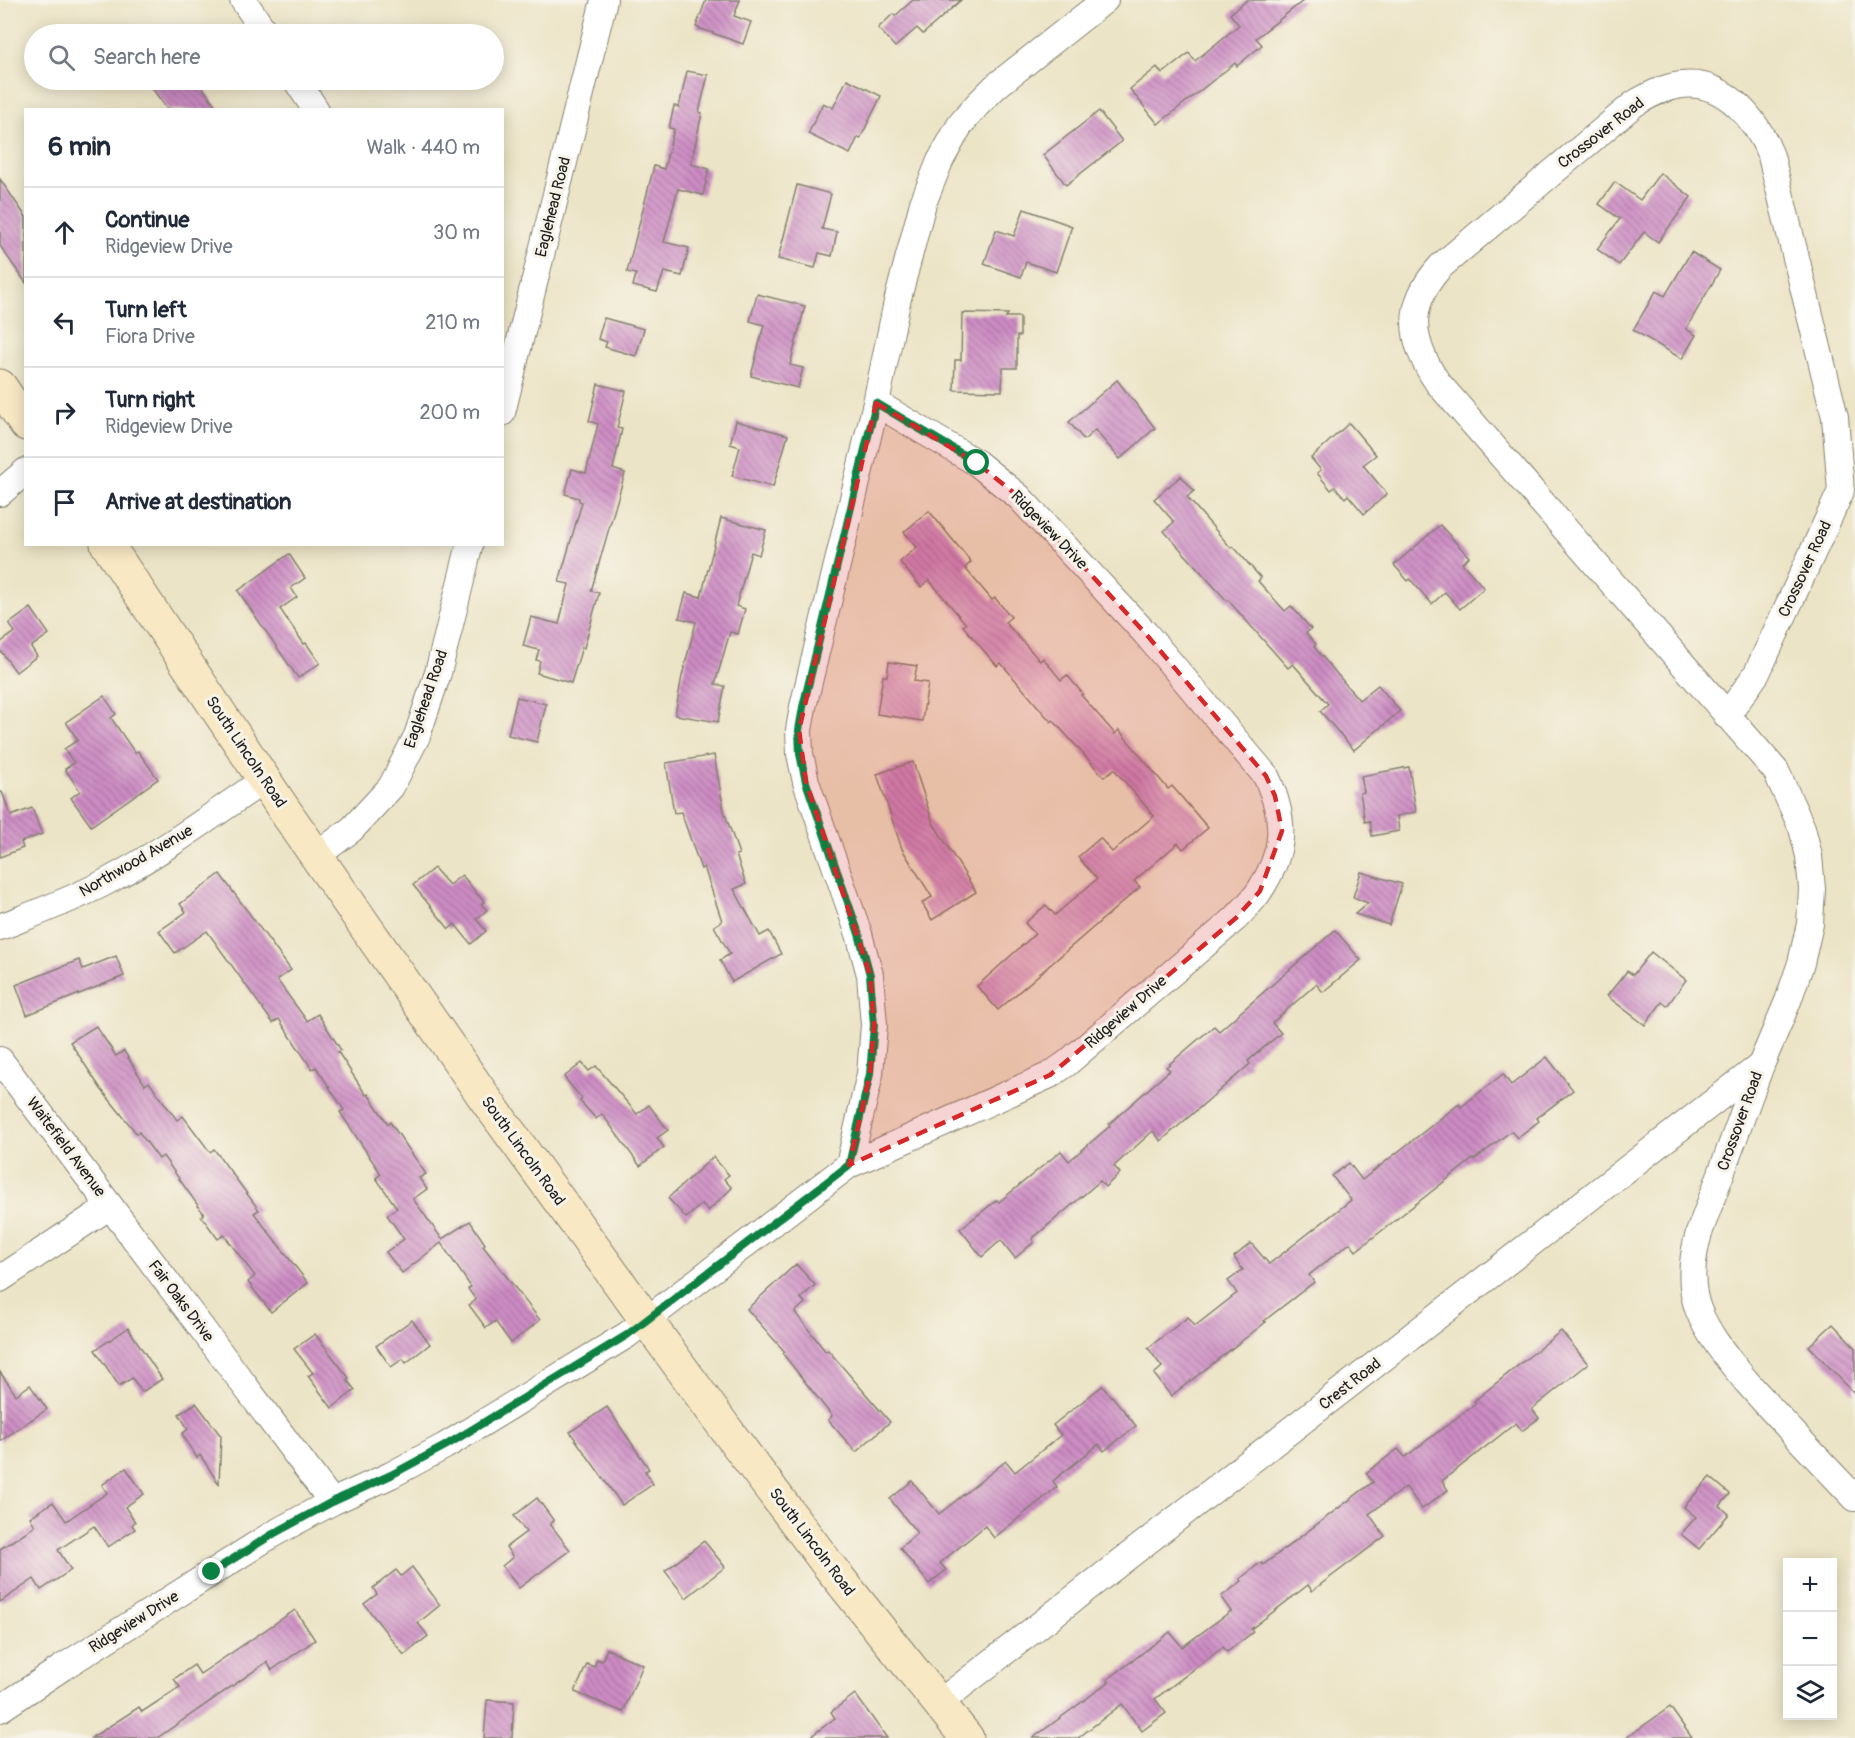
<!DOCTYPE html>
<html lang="en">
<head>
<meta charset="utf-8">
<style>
	body { margin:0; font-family:Pangolin,sans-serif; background:#f2f2f3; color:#1f2937 }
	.controls { position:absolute; right:18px; bottom:18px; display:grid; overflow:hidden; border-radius:0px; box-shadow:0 3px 15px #0003 }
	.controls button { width:54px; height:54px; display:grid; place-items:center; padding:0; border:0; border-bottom:2px solid #e0e1e3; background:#fff; color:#1f2937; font:30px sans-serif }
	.stop { position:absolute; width:18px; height:18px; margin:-14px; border:4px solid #0b8043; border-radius:50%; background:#fff }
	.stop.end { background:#0b8043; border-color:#fff; box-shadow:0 2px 6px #0008 }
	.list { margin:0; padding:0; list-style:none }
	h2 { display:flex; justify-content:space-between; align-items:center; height:78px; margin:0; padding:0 24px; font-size:26px }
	h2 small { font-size:20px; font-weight:400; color:#747a83 }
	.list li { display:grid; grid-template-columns:39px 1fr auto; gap:18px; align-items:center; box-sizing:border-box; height:90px; padding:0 24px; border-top:2px solid #e0e1e3 }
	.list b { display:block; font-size:22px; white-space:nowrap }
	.list p { margin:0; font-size:20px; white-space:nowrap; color:#747a83 }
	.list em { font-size:20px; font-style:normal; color:#747a83 }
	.icon { flex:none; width:33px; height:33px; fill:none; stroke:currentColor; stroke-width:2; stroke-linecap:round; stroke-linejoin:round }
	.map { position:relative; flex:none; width:1855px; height:1738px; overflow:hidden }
	.search { position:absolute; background:#fff; box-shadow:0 3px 15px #0003; left:24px; top:24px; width:480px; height:66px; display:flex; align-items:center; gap:15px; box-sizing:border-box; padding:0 21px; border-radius:33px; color:#747a83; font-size:22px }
	.panel { position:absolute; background:#fff; box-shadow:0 3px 15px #0003; left:24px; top:108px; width:480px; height:438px; border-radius:0px }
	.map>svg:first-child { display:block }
</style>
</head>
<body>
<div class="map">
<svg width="1855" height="1738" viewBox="0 0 1855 1738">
	<defs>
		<pattern id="building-back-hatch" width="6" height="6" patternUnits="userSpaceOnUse" patternTransform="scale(1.5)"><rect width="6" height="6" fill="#cd8cc4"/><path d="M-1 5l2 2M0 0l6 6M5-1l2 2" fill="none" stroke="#a6729e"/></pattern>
	</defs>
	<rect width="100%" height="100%" fill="#f7f3e8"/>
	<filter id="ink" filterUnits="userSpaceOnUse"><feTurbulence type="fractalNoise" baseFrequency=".0167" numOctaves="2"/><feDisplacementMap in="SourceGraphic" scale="12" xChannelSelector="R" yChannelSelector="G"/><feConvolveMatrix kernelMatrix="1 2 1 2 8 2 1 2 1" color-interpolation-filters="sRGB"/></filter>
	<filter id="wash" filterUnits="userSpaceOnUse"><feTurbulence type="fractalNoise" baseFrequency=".008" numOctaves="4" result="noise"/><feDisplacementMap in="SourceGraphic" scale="24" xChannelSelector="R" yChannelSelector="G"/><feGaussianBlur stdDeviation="1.35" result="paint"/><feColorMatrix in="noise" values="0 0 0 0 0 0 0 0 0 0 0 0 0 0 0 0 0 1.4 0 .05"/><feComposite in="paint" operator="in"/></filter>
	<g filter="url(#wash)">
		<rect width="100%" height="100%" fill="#ece4c6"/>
		<g id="blocks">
			<!-- building -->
			<g fill="url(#building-back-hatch)">
				<path d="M706,0H740L734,16L751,22L743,44L696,27Z"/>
				<path d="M913,0H961L923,34L917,28L895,47L878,28L893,14L895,16Z"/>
				<path d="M1247,0H1304L1256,38L1262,45L1237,66L1235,63L1158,124L1130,89L1157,67L1162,74L1189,53L1195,61L1239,25L1230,14Z"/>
				<path d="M687,71L708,75L699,112L702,113L691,164L709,169L703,195L678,189L664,242L689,248L682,276L664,272L657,292L633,286L636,274L627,272L654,166L664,169L674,129L669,128L674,106L679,107Z"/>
				<path d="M847,79L881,96L860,139L858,137L850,154L808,134L823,103L833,108Z"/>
				<path d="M146,80H197L219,110H168Z"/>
				<path d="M1099,111L1122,141L1066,185L1043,155Z"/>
				<path d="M1660,173L1691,197L1658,242L1644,232L1619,265L1597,249L1620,219L1599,204L1615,182L1640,200Z"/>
				<path d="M0,179L26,217V283L0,246Z"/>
				<path d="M797,185L831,194L822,229L837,232L832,256L819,253L815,268L778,259Z"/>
				<path d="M1024,209L1072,226L1056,272L1026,262L1021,277L984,264L996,230L1014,236Z"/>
				<path d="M1691,252L1720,270L1686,329L1696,335L1682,359L1633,330L1656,291L1665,296Z"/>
				<path d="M757,294L805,306L790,365L803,368L798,388L751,376L764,325L750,321Z"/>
				<path d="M962,313L1008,314L1006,317H1020V336H1017V368H1003L1002,391L954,390L955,360H961Z"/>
				<path d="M604,318L644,329L636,356L605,347L607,342L598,339Z"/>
				<path d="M1117,380L1155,428L1120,459L1095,430L1084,440L1069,422Z"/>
				<path d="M598,384L626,391L617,428L622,429L613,469L625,473L591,591L599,593L584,648L582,647L571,683L537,673L540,661L536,660L539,650L523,646L531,617L559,624L569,584L559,582L582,502L579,501V498L565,494L572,469L586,473L598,424L589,421Z"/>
				<path d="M736,421L788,435L773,487L732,476L740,447L730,444Z"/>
				<path d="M1349,423L1376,455L1363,465L1387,494L1364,514L1348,495L1345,498L1335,487L1331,490L1317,473L1321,470L1311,458Z"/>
				<path d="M1181,476L1194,491L1187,497L1231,548L1233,546L1261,578L1258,581L1285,611L1291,606L1311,629L1306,633L1316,644L1314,647L1359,700L1378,685L1400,711L1354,750L1320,711L1328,704L1293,664L1288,668L1228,600L1227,601L1164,531L1174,522L1154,499Z"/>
				<path d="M929,511L971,562L965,568L992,600L995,598L1011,617L1005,622L1040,661L1043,658L1061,680L1067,675L1083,694L1081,695L1115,734L1119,730L1168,789L1172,786L1208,828L1183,849L1178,843L1134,881L1140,887L998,1010L977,986L1035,934L1025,923L1046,905L1055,915L1097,879L1078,857L1100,838L1112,852L1154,816L1114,769L1104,777L1053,720L1051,722L1001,663L997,666L963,626L966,624L929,580L921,587L900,562L917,547L904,532Z"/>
				<path d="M721,518L766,530L759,555L751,552L736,606L745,609L738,634L730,632L715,684L725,686L718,722L675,715L682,676L696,622L679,618L686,593L701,597Z"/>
				<path d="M1440,525L1469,557L1462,563L1484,588L1460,609L1445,592L1432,604L1410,579L1408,581L1394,565Z"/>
				<path d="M289,554L305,578L291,588L297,597L280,609L304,644L306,643L320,663L298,678L238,591Z"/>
				<path d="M31,608L49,634L31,647L37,656L16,672L0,650V643L15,632L9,624Z"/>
				<path d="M889,662L917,666L914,681L928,683L922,721L877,714L883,676H887Z"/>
				<path d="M104,696L116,714L111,718L135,753L138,751L158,779L91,826L71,798L80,791L65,769L74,763L64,749L78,740L66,722Z"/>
				<path d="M517,697L546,704L537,742L508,735Z"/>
				<path d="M714,755L724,811L739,854L736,855L746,884L734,889L760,936L769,931L781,954L732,982L720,960L730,954L714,926L722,921L704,867L701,869L681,812L674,813L666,763Z"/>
				<path d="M913,762L933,823L976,892L932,920L922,903L932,897L902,849L877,774Z"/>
				<path d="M1409,767L1416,812L1397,816L1399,831L1372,836L1370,821L1365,822L1360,793L1364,792L1361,776Z"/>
				<path d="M0,792H2L11,816L32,808L42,834L21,842L23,848L0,857Z"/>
				<path d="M434,868L449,885L462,875L484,902L481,904L487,910L476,919L486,931L471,944L455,924L449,929L413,885Z"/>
				<path d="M1361,872L1402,884L1389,925L1355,914L1368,903L1353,897Z"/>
				<path d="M220,874L291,970L277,980L307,1021L318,1014L341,1050L338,1052L366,1095L368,1094L388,1124L390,1122L426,1174L419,1178L427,1189L413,1199L442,1239L470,1221L485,1244L483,1246L540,1320L511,1343L495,1321L486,1328L469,1305L476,1300L468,1289L471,1287L441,1243L402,1273L386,1252L404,1239L387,1215L397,1208L376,1178L381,1174L340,1112L344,1110L316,1067L312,1069L279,1019L273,1023L207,931L175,953L159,931L186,912L180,904Z"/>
				<path d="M1335,930L1361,960L1323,992L1316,984L1272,1023L1281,1033L1248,1061L1250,1064L1161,1141L1153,1131L1114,1166L1120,1173L1105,1187L1100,1181L1032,1239L1034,1242L1015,1258L1001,1240L982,1257L960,1229L997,1200L999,1202L1061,1151L1069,1161L1110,1126L1109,1124L1170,1070L1166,1067L1214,1026L1219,1031Z"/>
				<path d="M1651,952L1686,980L1667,1006L1662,1002L1645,1025L1607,996L1627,971L1633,975Z"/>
				<path d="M116,956L124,976L27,1015L16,985L79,960L83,969Z"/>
				<path d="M96,1026L116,1056L124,1051L145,1085L149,1082L177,1120L183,1116L210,1152L214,1149L259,1210L254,1213L308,1283L271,1312L248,1282L255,1276L224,1235L218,1239L201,1216L204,1214L163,1156L159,1159L139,1132L137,1134L101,1089L70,1042Z"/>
				<path d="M1547,1057L1573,1090L1537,1118L1539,1121L1517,1138L1511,1131L1474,1160L1473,1159L1356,1251L1350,1243L1309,1275L1314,1282L1264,1321L1266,1322L1171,1396L1154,1374L1162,1367L1148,1348L1188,1317L1195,1326L1237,1293L1228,1281L1243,1270L1234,1257L1251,1243L1269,1264L1351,1200L1332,1176L1349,1163L1362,1180L1459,1104L1461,1107L1503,1074L1511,1085Z"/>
				<path d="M582,1063L589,1071L596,1066L637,1114L649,1105L668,1130L657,1138L664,1147L640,1166L602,1114L596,1119L580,1101L582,1099L564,1077Z"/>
				<path d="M713,1157L729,1175L724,1179L732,1188L708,1211L702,1204L686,1218L668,1198Z"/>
				<path d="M796,1264L815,1285L801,1298L805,1303L795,1312L826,1352L828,1350L890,1422L856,1452L828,1420L832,1416L783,1354L785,1352L747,1309Z"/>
				<path d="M412,1320L430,1344L406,1363L403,1359L391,1367L376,1346Z"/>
				<path d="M1833,1324L1855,1347V1394L1809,1346Z"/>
				<path d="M128,1328L162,1379L142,1392L132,1378L119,1386L95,1350Z"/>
				<path d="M1561,1331L1588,1364L1532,1409L1539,1418L1522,1431L1516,1423L1442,1481L1448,1490L1422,1509L1406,1487L1369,1514L1385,1536L1312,1591L1308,1585L1251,1629L1253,1632L1227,1652L1223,1647L1155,1699L1166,1713L1142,1731L1122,1704L1078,1738H1033L1109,1682L1107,1680L1170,1632L1182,1647L1231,1611L1222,1599V1596L1242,1581L1240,1579L1261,1562L1263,1565L1373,1482L1366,1473L1398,1449L1405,1457L1476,1403L1474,1401Z"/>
				<path d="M315,1334L349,1378L347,1380L355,1390L332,1408L308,1376L313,1373L294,1349Z"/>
				<path d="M0,1372L16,1395L30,1385L47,1409L0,1441Z"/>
				<path d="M1102,1386L1111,1397L1112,1396L1136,1426L1104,1451L1099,1444L1053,1481L1057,1487L994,1538L985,1526L940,1563L946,1570L929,1584L900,1548L917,1533L890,1499L912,1481L939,1514L1006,1461L1015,1472L1061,1435L1053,1425Z"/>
				<path d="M196,1403L221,1436L219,1484L200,1455L197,1458L182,1434L188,1429L179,1414Z"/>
				<path d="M607,1407L649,1469L645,1471L653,1484L622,1505L570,1432Z"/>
				<path d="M126,1468L144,1494L125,1507L135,1522L132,1525L135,1529L108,1547L94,1526L58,1550L71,1570L41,1590L34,1579L0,1602V1549L35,1526L30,1517L53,1502L66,1521L107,1493L102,1485Z"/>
				<path d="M1710,1477L1730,1494L1720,1506L1729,1514L1699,1549L1681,1534L1696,1517L1684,1507Z"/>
				<path d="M537,1498L554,1521L550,1524L570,1550L519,1588L502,1566L513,1557L506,1547L526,1532L514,1516Z"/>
				<path d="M704,1541L725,1567L686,1598L665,1571Z"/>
				<path d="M412,1567L440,1605L418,1623L428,1636L404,1655L364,1604L377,1594L373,1588L396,1570L401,1576Z"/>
				<path d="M295,1610L315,1640L272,1670L267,1662L157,1738H91L139,1707L142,1712L180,1687L174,1679L194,1665L200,1674Z"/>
				<path d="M607,1649L643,1665L623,1712L575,1692L587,1664L594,1667L597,1659L602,1661Z"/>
				<path d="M855,1694L887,1738H809L835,1718L831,1712Z"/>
				<path d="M487,1700L514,1702L512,1738H484Z"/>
				<path d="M1670,1707L1692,1738H1626Z"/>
			</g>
		</g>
	</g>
	<g filter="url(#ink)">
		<use href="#blocks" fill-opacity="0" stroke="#848071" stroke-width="1.5"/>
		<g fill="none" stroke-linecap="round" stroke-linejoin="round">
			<defs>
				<g id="street">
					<path d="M243,0L266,34"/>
					<path d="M296,80L316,110"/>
					<path d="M502,413L604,0"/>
					<path d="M0,493L26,471"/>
					<path d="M1727,716L1757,673L1841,491L1835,417L1771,156C1757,120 1725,80 1682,85C1664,87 1649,95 1634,104L1441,266C1405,305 1409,341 1438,383L1776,771L1802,828L1809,856L1812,889L1810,924L1801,963L1788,1001L1761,1065L1699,1233C1692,1257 1689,1284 1698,1309C1708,1335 1728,1359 1746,1381C1781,1421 1818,1459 1855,1498"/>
					<path d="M316,856L352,829L391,787L417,736L438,673L470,544"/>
					<path d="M0,927C36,913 72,900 106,882C161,853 213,815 264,780"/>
					<path d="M0,1060L110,1206"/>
					<path d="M849,1165L870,1074L874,1025L870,975L859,934L806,782L800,754L799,730L803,707L876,403"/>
					<path d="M0,1279L110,1206L332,1502"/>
					<path d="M939,1703L1761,1065"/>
					<path d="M0,1709L63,1667L273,1534L332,1502L391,1475L445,1446L627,1335L849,1165L1050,1075L1066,1064L1236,918C1244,909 1254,900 1260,890C1286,850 1286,819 1266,776L1146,634L1019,497L977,463L876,403L897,302L923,203L940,161L960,125L977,105L996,86L1105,0"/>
				</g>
				<g id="secondary">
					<path d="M0,386L26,424"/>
					<path d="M107,544L285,811L489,1104L725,1428L829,1566L967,1738"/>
				</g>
			</defs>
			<!-- street casing -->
			<use href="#street" stroke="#848071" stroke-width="28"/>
			<!-- secondary casing -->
			<use href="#secondary" stroke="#848071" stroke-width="35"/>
			<!-- street -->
			<use href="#street" stroke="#fff" stroke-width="26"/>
			<!-- secondary -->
			<use href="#secondary" stroke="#f8e8c3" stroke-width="33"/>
		</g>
	</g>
	<g fill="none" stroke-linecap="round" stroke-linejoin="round" filter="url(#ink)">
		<!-- route -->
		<path stroke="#0b8043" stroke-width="8" d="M212,1572L273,1534L332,1502L391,1475L445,1446L627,1335L849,1165L870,1074L874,1025L870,975L859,934L806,782L800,754L799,730L803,707L876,403L977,463"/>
	</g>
	<!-- marked area -->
	<path fill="#d62828" fill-opacity="0.2" stroke="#d62828" stroke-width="4.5" stroke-dasharray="12 8" stroke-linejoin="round" d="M876,403L977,463L1019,497L1146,634L1266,776L1275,796L1282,831L1260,891L1236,918L1050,1075L849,1165L870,1074L874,1025L870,975L806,782L799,730Z"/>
	<g text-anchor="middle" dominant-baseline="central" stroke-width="6" stroke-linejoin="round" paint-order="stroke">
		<!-- street labels -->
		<g font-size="16" fill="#1c1c1c" stroke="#f7f3e8">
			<text transform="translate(1601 133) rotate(-38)">Crossover Road</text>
			<text transform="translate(553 207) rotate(-76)">Eaglehead Road</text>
			<text transform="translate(1049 530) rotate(46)">Ridgeview Drive</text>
			<text transform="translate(1805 569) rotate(-65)">Crossover Road</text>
			<text transform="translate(426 699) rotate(-71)">Eaglehead Road</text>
			<text transform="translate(246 752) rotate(56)">South Lincoln Road</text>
			<text transform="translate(136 861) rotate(-30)">Northwood Avenue</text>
			<text transform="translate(1126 1012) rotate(-41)">Ridgeview Drive</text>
			<text transform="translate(1740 1121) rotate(-70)">Crossover Road</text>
			<text transform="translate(66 1147) rotate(53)">Waitefield Avenue</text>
			<text transform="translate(523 1151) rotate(54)">South Lincoln Road</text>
			<text transform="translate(181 1301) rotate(53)">Fair Oaks Drive</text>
			<text transform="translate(1350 1384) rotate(-38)">Crest Road</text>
			<text transform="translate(812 1542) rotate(53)">South Lincoln Road</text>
			<text transform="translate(134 1622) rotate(-32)">Ridgeview Drive</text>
		</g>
	</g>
</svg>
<div class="controls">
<button>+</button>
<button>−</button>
<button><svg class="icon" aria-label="layers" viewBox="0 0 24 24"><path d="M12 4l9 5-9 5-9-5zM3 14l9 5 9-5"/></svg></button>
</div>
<div class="stop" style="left:977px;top:463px"></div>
<div class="stop end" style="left:212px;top:1572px"></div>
<div class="search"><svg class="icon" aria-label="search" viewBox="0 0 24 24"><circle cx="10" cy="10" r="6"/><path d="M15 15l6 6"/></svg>Search here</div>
<section class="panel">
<h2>6 min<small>Walk · 440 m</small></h2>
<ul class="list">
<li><svg class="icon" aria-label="ahead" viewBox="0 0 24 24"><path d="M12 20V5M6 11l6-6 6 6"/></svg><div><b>Continue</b><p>Ridgeview Drive</p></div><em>30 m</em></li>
<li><svg class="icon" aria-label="left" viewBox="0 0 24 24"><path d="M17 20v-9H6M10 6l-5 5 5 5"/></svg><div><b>Turn left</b><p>Fiora Drive</p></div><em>210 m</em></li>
<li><svg class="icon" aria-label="right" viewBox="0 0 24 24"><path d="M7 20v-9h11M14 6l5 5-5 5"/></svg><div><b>Turn right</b><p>Ridgeview Drive</p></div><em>200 m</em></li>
<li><svg class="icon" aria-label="arrive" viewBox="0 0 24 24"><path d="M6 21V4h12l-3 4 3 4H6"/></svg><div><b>Arrive at destination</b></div></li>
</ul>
</section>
</div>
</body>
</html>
